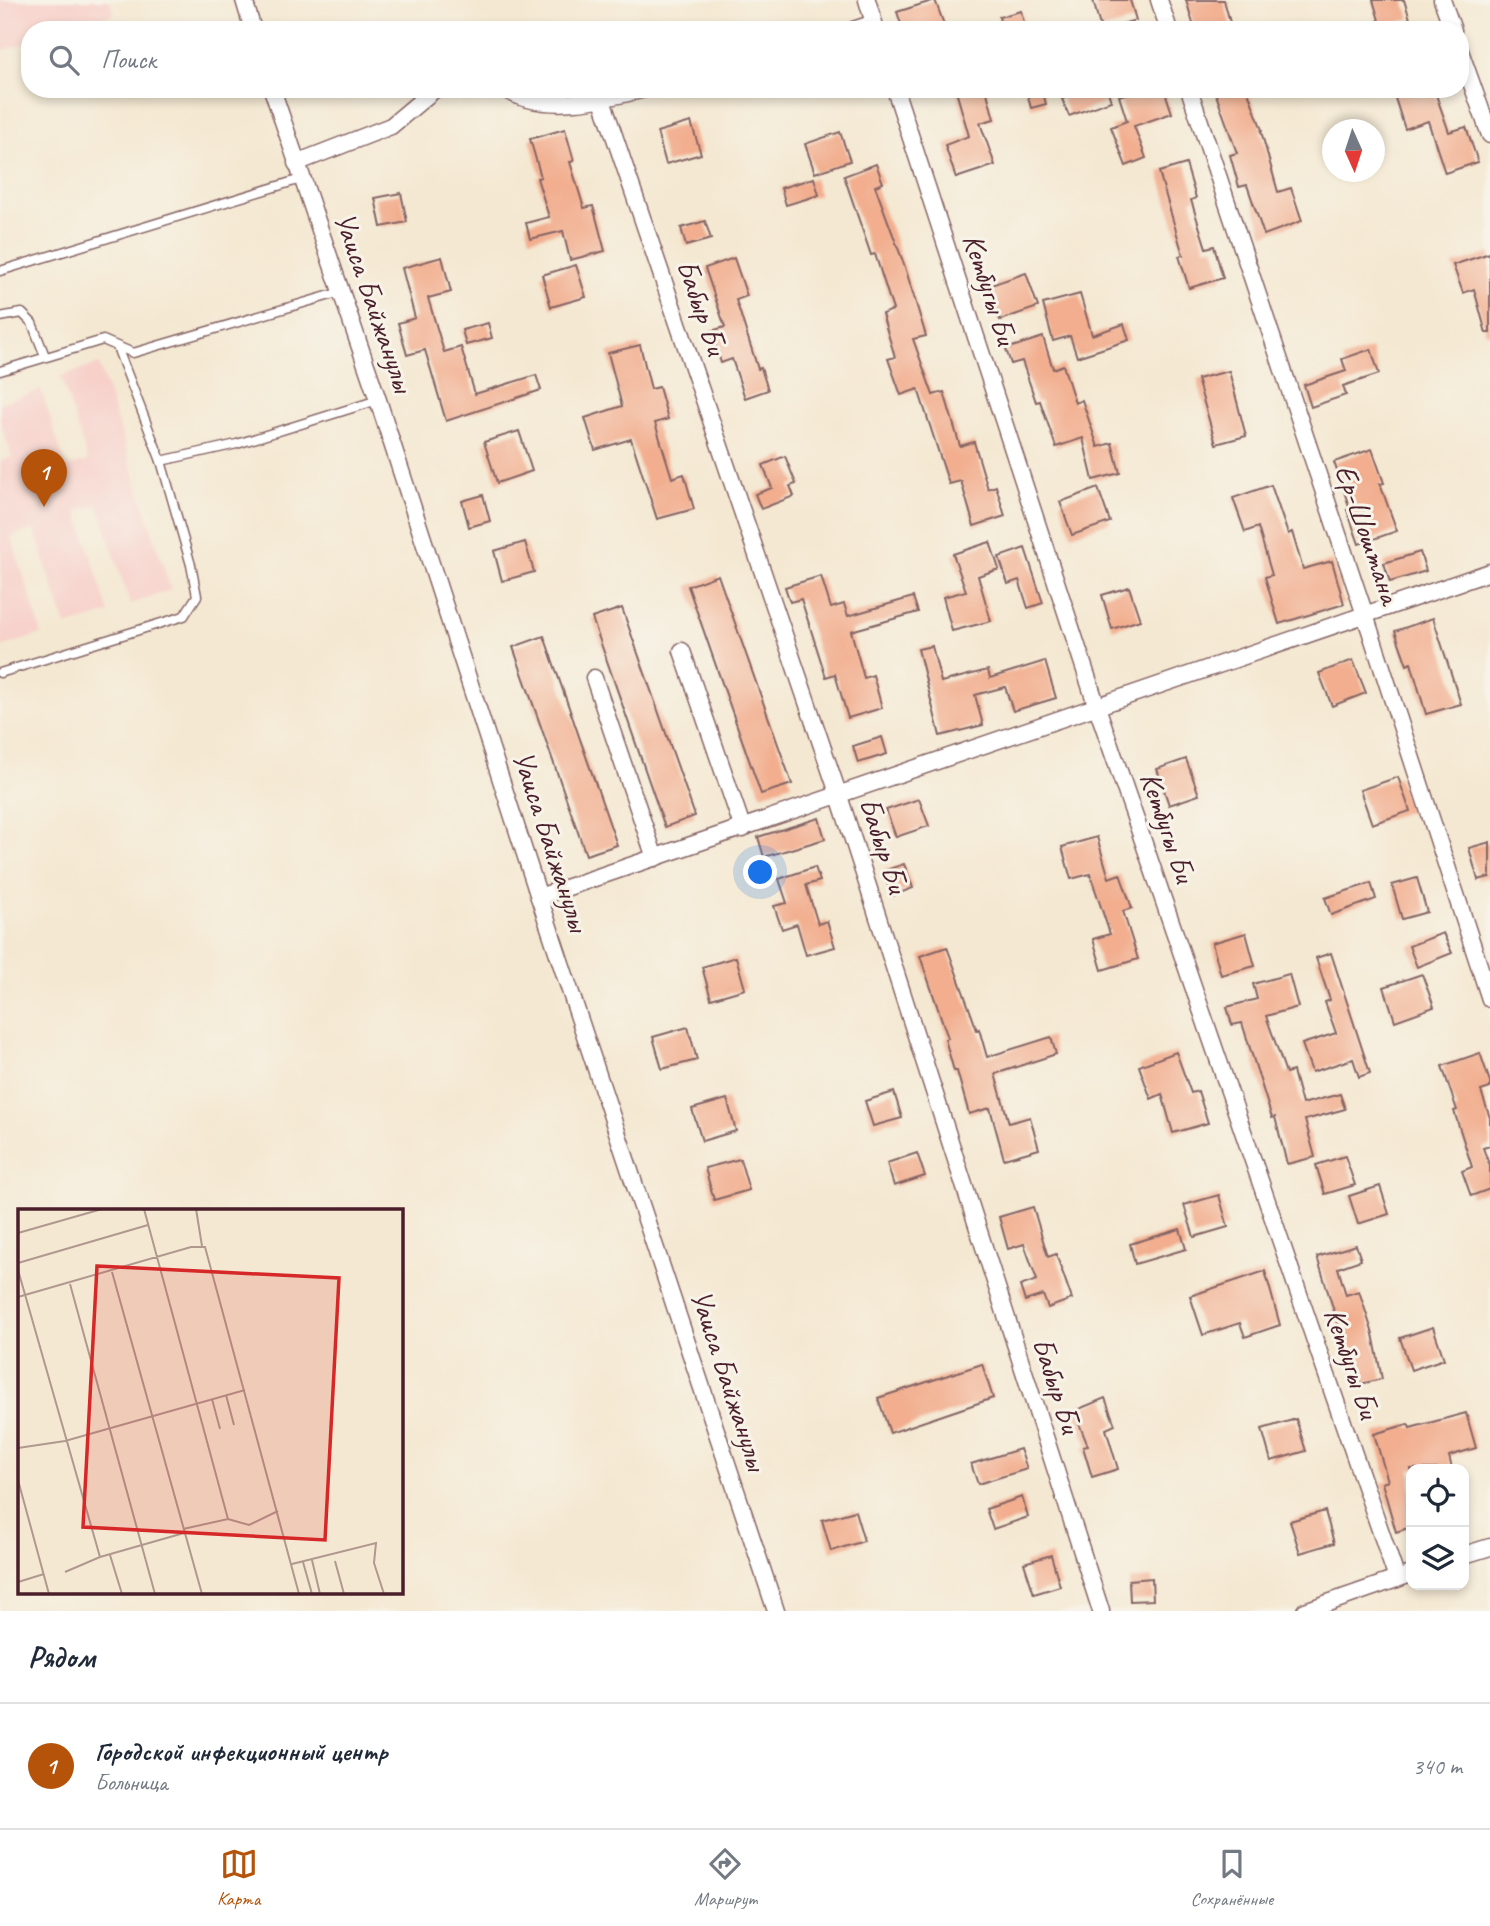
<!DOCTYPE html>
<html lang="ru">
<head>
<meta charset="utf-8">
<style>
	body { margin:0; font-family:Caveat,sans-serif; background:#f6f6f7; color:#1f2937 }
	.controls { position:absolute; right:21px; bottom:21px; display:grid; overflow:hidden; border-radius:14px; box-shadow:0 4px 10px #0003 }
	.controls button { width:63px; height:63px; display:grid; place-items:center; padding:0; border:0; border-bottom:2px solid #e0e1e3; background:#fff; color:#1f2937; font:35px sans-serif }
	.compass { position:absolute; left:1322px; top:119px; width:63px; height:63px; border-radius:50%; background:#fff; box-shadow:0 4px 10px #0003; rotate:177deg }
	.you { position:absolute; left:761px; top:873px; width:24px; height:24px; margin:-18px; border:5px solid #fff; border-radius:50%; background:#1a73e8; box-shadow:0 0 0 10px #1a73e833 }
	.badge { display:grid; place-items:center; width:46px; height:46px; border-radius:50%; background:#b45309; color:#fff; font-size:23px; font-weight:700 }
	.pin { position:absolute; translate:-50% -58px; filter:drop-shadow(0 2px 4px #0008) }
	.pin::after { content:''; position:absolute; top:37px; width:24px; height:21px; background:inherit; clip-path:polygon(0 0,100% 0,50% 100%) }
	.list { margin:0; padding:0; list-style:none }
	h2 { display:flex; justify-content:space-between; align-items:center; height:91px; margin:0; padding:0 28px; font-size:30px }
	h2 small { font-size:23px; font-weight:400; color:#747a83 }
	.list li { display:grid; grid-template-columns:46px 1fr auto; gap:21px; align-items:center; box-sizing:border-box; height:126px; padding:0 28px; border-top:2px solid #e0e1e3 }
	.list b { display:block; font-size:26px; white-space:nowrap }
	.list p { margin:0; font-size:23px; white-space:nowrap; color:#747a83 }
	.list em { font-size:23px; font-style:normal; color:#747a83 }
	.icon { flex:none; width:38px; height:38px; fill:none; stroke:currentColor; stroke-width:2; stroke-linecap:round; stroke-linejoin:round }
	.map { position:relative; flex:none; width:1490px; height:1611px; overflow:hidden }
	.search { position:absolute; background:#fff; box-shadow:0 4px 10px #0003; left:21px; right:21px; top:21px; height:77px; display:flex; align-items:center; gap:18px; box-sizing:border-box; padding:0 24px; border-radius:28px; color:#747a83; font-size:26px }
	.sheet { height:217px; background:#fff }
	nav { display:flex; justify-content:space-around; align-items:center; box-sizing:border-box; height:98px; border-top:2px solid #e0e1e3; background:#fff; font-size:19px; color:#747a83 }
	nav a { display:grid; justify-items:center; gap:4px }
	nav .on { color:#b45309 }
	.map>svg:first-child { display:block }
</style>
</head>
<body>
<div class="map">
<svg width="1490" height="1611" viewBox="0 0 1490 1611">
	<rect width="100%" height="100%" fill="#f7f3e8"/>
	<filter id="ink" filterUnits="userSpaceOnUse"><feTurbulence type="fractalNoise" baseFrequency=".0143" numOctaves="2"/><feDisplacementMap in="SourceGraphic" scale="14" xChannelSelector="R" yChannelSelector="G"/><feConvolveMatrix kernelMatrix="1 2 1 2 8 2 1 2 1" color-interpolation-filters="sRGB"/></filter>
	<filter id="wash" filterUnits="userSpaceOnUse"><feTurbulence type="fractalNoise" baseFrequency=".00686" numOctaves="4" result="noise"/><feDisplacementMap in="SourceGraphic" scale="28" xChannelSelector="R" yChannelSelector="G"/><feGaussianBlur stdDeviation="1.57" result="paint"/><feColorMatrix in="noise" values="0 0 0 0 0 0 0 0 0 0 0 0 0 0 0 0 0 1.4 0 .05"/><feComposite in="paint" operator="in"/></filter>
	<g filter="url(#wash)">
		<rect width="100%" height="100%" fill="#f4e8d2"/>
		<!-- built -->
		<g fill="#f7d0ca">
			<path d="M0,0H109L114,14L65,30H30V42L0,51Z"/>
			<path d="M99,364L171,590L130,604L98,504L77,511L109,613L66,626L34,529L11,537L42,634L1,647L0,461L12,457L0,420V403L41,390L66,467L88,461L61,376Z"/>
		</g>
		<g id="blocks">
			<!-- building -->
			<g fill="#f2ae8f">
				<path d="M935,0L946,30H903L897,12Z"/>
				<path d="M1093,0H1130L1136,20L1101,30Z"/>
				<path d="M1186,0H1224L1232,30H1195Z"/>
				<path d="M1373,0H1404L1410,19L1381,27Z"/>
				<path d="M1021,11L1026,30H1002L999,17Z"/>
				<path d="M964,89H986L994,119L980,123L995,165L956,178L945,145L969,136L956,91Z"/>
				<path d="M1026,89H1042L1046,104L1031,108Z"/>
				<path d="M1090,89H1107L1111,101L1069,116L1062,99Z"/>
				<path d="M1140,89H1164L1172,113L1134,126L1146,158L1126,166L1111,127L1127,121L1119,96Z"/>
				<path d="M1214,89H1247L1262,130L1261,131L1278,192L1291,188L1302,221L1264,235L1247,185L1239,187L1230,155L1237,153Z"/>
				<path d="M1410,89H1434L1449,132L1466,127L1478,162L1445,173L1428,121L1405,129L1394,95Z"/>
				<path d="M691,122L701,154L666,164L657,132Z"/>
				<path d="M565,129L574,161L570,162L584,208L593,206L605,251L570,260L563,231L530,239L526,223L549,217L537,178L541,177L530,139Z"/>
				<path d="M840,132L850,161L815,173L805,144Z"/>
				<path d="M876,164L883,183L875,186L905,267L926,336L913,339L933,395L944,392L960,446L974,442L988,489L996,486L1005,516L974,526L961,481L949,484L918,389L901,395L888,359L895,357L882,314L893,310L875,254L871,255L844,176Z"/>
				<path d="M1186,164L1196,198L1191,200L1206,248L1214,246L1223,278L1189,288L1179,256L1183,255L1159,172Z"/>
				<path d="M814,178L819,195L786,205L781,188Z"/>
				<path d="M401,193L407,222L381,227L375,198Z"/>
				<path d="M705,221L711,239L686,246L681,228Z"/>
				<path d="M1490,253V333H1486L1474,289L1463,293L1453,265Z"/>
				<path d="M442,257L451,292L428,298L444,352L461,347L475,394L536,375L541,390L446,421L425,350L407,355L398,323L415,318L402,268Z"/>
				<path d="M734,258L747,296L736,300L758,369L761,368L768,390L745,398L732,359L721,363L711,331L725,327L705,268Z"/>
				<path d="M576,265L586,297L551,307L542,275Z"/>
				<path d="M1026,273L1038,307L1000,320L988,286Z"/>
				<path d="M1080,294L1092,335L1124,324L1129,340L1077,357L1070,336L1053,341L1043,304Z"/>
				<path d="M488,323L492,338L466,345L462,330Z"/>
				<path d="M1043,337L1053,369L1063,365L1075,403L1082,400L1098,447L1112,443L1120,473L1093,480L1083,438L1056,447L1040,401L1036,402L1022,361L1011,364L1006,349Z"/>
				<path d="M640,345L651,389L659,387L668,419L655,423L672,478L684,474L694,509L657,519L631,439L595,450L585,418L622,406L608,353Z"/>
				<path d="M1371,349L1379,374L1343,386L1346,395L1311,407L1304,385L1346,371L1342,359Z"/>
				<path d="M1229,371L1246,436L1216,444L1197,379Z"/>
				<path d="M519,431L532,471L497,483L484,442Z"/>
				<path d="M1372,449L1384,483L1380,484L1397,531L1359,544L1347,510L1350,509L1334,462Z"/>
				<path d="M785,456L796,484L790,486L794,496L761,509L755,494L772,488L763,465Z"/>
				<path d="M1271,485L1288,534L1292,532L1303,569L1332,561L1344,604L1279,624L1265,577L1272,575L1258,527L1245,532L1233,498Z"/>
				<path d="M1098,488L1110,522L1072,535L1060,502Z"/>
				<path d="M483,495L490,521L469,527L462,501Z"/>
				<path d="M525,542L534,572L502,581L494,551Z"/>
				<path d="M990,542L999,569L978,576L991,621L952,631L943,597L966,591L953,554Z"/>
				<path d="M1025,548L1043,603L1028,608L1019,580L1008,584L999,557Z"/>
				<path d="M1420,552L1426,571L1390,582L1384,563Z"/>
				<path d="M718,575L792,784L761,794L688,586Z"/>
				<path d="M821,576L831,608L844,604L848,616L913,597L918,612L851,631L864,678L873,675L882,708L848,718L835,674L826,677L801,599L790,602L785,587Z"/>
				<path d="M1129,587L1140,620L1112,629L1102,595Z"/>
				<path d="M622,608L695,816L665,827L592,618Z"/>
				<path d="M1433,618L1461,704L1426,714L1411,663L1407,665L1395,631Z"/>
				<path d="M544,636L617,845L586,855L513,647Z"/>
				<path d="M932,646L941,682L988,670L990,678L1045,661L1056,698L1013,711L1005,687L975,695L983,725L940,736L918,649Z"/>
				<path d="M1353,660L1366,693L1332,706L1319,673Z"/>
				<path d="M882,737L887,754L858,763L853,746Z"/>
				<path d="M1186,759L1199,795L1169,805L1157,769Z"/>
				<path d="M1398,777L1410,811L1372,824L1360,790Z"/>
				<path d="M919,799L929,826L896,837L886,810Z"/>
				<path d="M819,818L825,839L764,857L758,837Z"/>
				<path d="M1097,837L1109,878L1120,874L1132,908L1123,911L1138,959L1102,970L1093,939L1110,934L1090,874L1071,879L1062,847Z"/>
				<path d="M1490,842V877L1478,880L1469,848Z"/>
				<path d="M904,864L913,888L892,896L883,871Z"/>
				<path d="M815,867L820,881L806,885L818,924L827,921L835,947L806,955L797,924L782,929L774,906L787,903L779,879Z"/>
				<path d="M1417,878L1427,912L1402,919L1392,885Z"/>
				<path d="M1371,883L1376,899L1331,915L1325,898Z"/>
				<path d="M1246,933L1255,966L1221,975L1212,943Z"/>
				<path d="M1443,933L1452,953L1417,967L1409,946Z"/>
				<path d="M947,947L977,1030L979,1029L987,1057L1051,1037L1056,1054L995,1074L1009,1123L1030,1117L1039,1149L1004,1159L990,1108L969,1114L957,1071H954L945,1039L948,1038L920,956Z"/>
				<path d="M1331,953L1370,1073L1359,1077L1353,1059L1312,1072L1302,1044L1336,1033L1325,1002L1330,1000L1316,958Z"/>
				<path d="M736,957L745,989L711,999L702,967Z"/>
				<path d="M1289,974L1298,1007L1266,1016L1286,1073L1293,1071L1302,1104L1340,1094L1345,1109L1305,1120L1315,1157L1287,1164L1275,1117L1272,1118L1242,1023L1232,1025L1227,1007L1257,999L1253,984Z"/>
				<path d="M1422,974L1434,1007L1395,1021L1384,987Z"/>
				<path d="M688,1027L697,1060L662,1069L653,1037Z"/>
				<path d="M1176,1052L1191,1093L1198,1091L1208,1123L1173,1133L1162,1094L1151,1099L1139,1066Z"/>
				<path d="M1480,1053L1490,1082V1088L1481,1091L1490,1118V1146L1483,1148L1490,1167V1189L1471,1196L1462,1171L1472,1167L1454,1111L1457,1110L1442,1066Z"/>
				<path d="M894,1092L902,1118L873,1126L865,1101Z"/>
				<path d="M727,1099L736,1131L702,1141L692,1109Z"/>
				<path d="M917,1153L925,1176L894,1186L887,1163Z"/>
				<path d="M1345,1156L1355,1185L1325,1194L1316,1165Z"/>
				<path d="M740,1159L749,1190L714,1200L705,1168Z"/>
				<path d="M1380,1186L1389,1214L1358,1224L1349,1196Z"/>
				<path d="M1219,1195L1228,1227L1194,1237L1184,1205Z"/>
				<path d="M1033,1207L1048,1257L1056,1254L1072,1299L1048,1308L1043,1295L1025,1301L1020,1286L1037,1280L1024,1244L1008,1249L999,1217Z"/>
				<path d="M1180,1229L1186,1249L1135,1264L1130,1244Z"/>
				<path d="M1356,1245L1361,1260L1338,1268L1346,1295L1359,1291L1373,1334L1382,1379L1356,1385L1346,1343H1344L1317,1257Z"/>
				<path d="M1265,1271L1280,1325L1245,1337L1240,1323L1203,1335L1190,1296Z"/>
				<path d="M1433,1327L1444,1359L1411,1370L1400,1338Z"/>
				<path d="M982,1364L993,1398L890,1433L878,1398Z"/>
				<path d="M1105,1398L1115,1425L1106,1429L1118,1469L1092,1477L1083,1447L1088,1446L1074,1411Z"/>
				<path d="M1466,1413L1476,1448L1449,1456L1452,1469H1411V1527L1396,1532L1382,1483L1388,1481L1374,1434L1408,1424L1410,1428Z"/>
				<path d="M1296,1419L1306,1451L1271,1461L1262,1429Z"/>
				<path d="M1020,1449L1027,1469L978,1484L971,1464Z"/>
				<path d="M1022,1497L1028,1517L993,1529L986,1509Z"/>
				<path d="M855,1511L864,1541L831,1551L822,1520Z"/>
				<path d="M1325,1511L1334,1543L1300,1553L1290,1521Z"/>
				<path d="M1051,1555L1060,1586L1034,1594L1024,1563Z"/>
				<path d="M1152,1578L1153,1600L1130,1601L1129,1580Z"/>
			</g>
		</g>
	</g>
	<g filter="url(#ink)">
		<use href="#blocks" fill-opacity="0" stroke="#866565" stroke-width="2"/>
		<g fill="none" stroke-linecap="round" stroke-linejoin="round">
			<defs>
				<g id="lane">
					<path d="M0,271L301,179"/>
					<path d="M0,317L22,313L32,323L45,356"/>
					<path d="M117,347L161,461L237,444L378,400"/>
					<path d="M0,371L103,340L133,353L341,292"/>
					<path d="M0,673L184,616L197,596L191,565L161,461"/>
				</g>
				<g id="street">
					<path d="M244,0L253,30"/>
					<path d="M867,0L876,30"/>
					<path d="M1159,0L1169,30"/>
					<path d="M1442,0L1453,30"/>
					<path d="M853,30L874,23"/>
					<path d="M1460,51L1490,135"/>
					<path d="M272,89L378,400L539,897L776,1611"/>
					<path d="M505,89C543,114 604,99 645,89"/>
					<path d="M895,89L1097,707L1397,1579"/>
					<path d="M1189,89L1365,615L1490,999"/>
					<path d="M602,100L839,796L1101,1611"/>
					<path d="M296,163L391,126L435,89"/>
					<path d="M682,651L743,829"/>
					<path d="M594,678L655,858"/>
					<path d="M539,897L1490,572"/>
					<path d="M1464,1555L1490,1547"/>
					<path d="M1305,1611L1411,1574"/>
				</g>
			</defs>
			<!-- lane casing -->
			<use href="#lane" stroke="#866565" stroke-width="11"/>
			<!-- street casing -->
			<use href="#street" stroke="#866565" stroke-width="19"/>
			<!-- lane -->
			<use href="#lane" stroke="#fff" stroke-width="8"/>
			<!-- street -->
			<use href="#street" stroke="#fff" stroke-width="16"/>
		</g>
	</g>
	<g text-anchor="middle" dominant-baseline="central" stroke-width="6" stroke-linejoin="round" paint-order="stroke">
		<!-- street labels -->
		<g font-size="30" fill="#4a1f2b" stroke="#f7f3e8">
			<text transform="translate(990 289) rotate(72)">Кетбугы Би</text>
			<text transform="translate(374 302) rotate(71)">Уаиса Байжанулы</text>
			<text transform="translate(702 307) rotate(71)">Бабыр Би</text>
			<text transform="translate(1368 534) rotate(71)">Ер-Шоштана</text>
			<text transform="translate(1168 827) rotate(71)">Кетбугы Би</text>
			<text transform="translate(551 841) rotate(72)">Уаиса Байжанулы</text>
			<text transform="translate(884 845) rotate(72)">Бабыр Би</text>
			<text transform="translate(1352 1363) rotate(71)">Кетбугы Би</text>
			<text transform="translate(729 1380) rotate(72)">Уаиса Байжанулы</text>
			<text transform="translate(1057 1385) rotate(72)">Бабыр Би</text>
		</g>
	</g>
	<!-- overview -->
	<g transform="translate(18 1209)">
		<rect width="385" height="385" fill="#f4e8d2"/>
		<path fill="none" stroke="#b0988f" stroke-width="2" d="M126,0L210,310M178,0L184,37M0,24L84,0M0,54L130,16M0,61L82,348M94,63L184,385M52,75L137,385M0,88L173,38H187L281,385M208,186L216,216M194,190L202,220M0,239L47,232L227,181M0,271L31,385M165,320L210,310L231,316L260,302M92,346L104,385M294,351L302,385M317,352L326,385M285,353L294,385M274,355L358,334L356,354L366,385M47,363L82,348L166,324M0,373L26,365"/>
		<path fill="#d62828" fill-opacity="0.15" stroke="#d62828" stroke-width="3.5" d="M79,57L321,69L307,331L65,318Z"/>
		<rect width="385" height="385" fill="none" stroke="#4a1f2b" stroke-width="3.5"/>
	</g>
</svg>
<div class="controls">
<button><svg class="icon" aria-label="locate" viewBox="0 0 24 24"><circle cx="12" cy="12" r="6"/><path d="M12 2v4M12 18v4M2 12h4M18 12h4"/></svg></button>
<button><svg class="icon" aria-label="layers" viewBox="0 0 24 24"><path d="M12 4l9 5-9 5-9-5zM3 14l9 5 9-5"/></svg></button>
</div>
<svg class="compass" viewBox="-18 -18 36 36"><path d="M0-13l5 13h-10z" fill="#e53935"/><path d="M0 13l5-13h-10z" fill="#747a83"/></svg>
<div class="you"></div>
<div class="pin badge" style="left:44px;top:507px">1</div>
<div class="search"><svg class="icon" aria-label="search" viewBox="0 0 24 24"><circle cx="10" cy="10" r="6"/><path d="M15 15l6 6"/></svg>Поиск</div>
</div>
<section class="sheet">
<h2>Рядом<small></small></h2>
<ul class="list">
<li><span class="badge">1</span><div><b>Городской инфекционный центр</b><p>Больница</p></div><em>340 m</em></li>
</ul>
</section>
<nav>
<a class="on"><svg class="icon" aria-label="map" viewBox="0 0 24 24"><path d="M3 6l6-2 6 2 6-2v14l-6 2-6-2-6 2zM9 4v14M15 6v14"/></svg>Карта</a>
<a><svg class="icon" aria-label="directions" viewBox="0 0 24 24"><path d="M12 3l9 9-9 9-9-9zM9 14v-3h6M13 9l2 2-2 2"/></svg>Маршрут</a>
<a><svg class="icon" aria-label="saved" viewBox="0 0 24 24"><path d="M7 4h10v16l-5-4-5 4z"/></svg>Сохранённые</a>
</nav>
</body>
</html>
